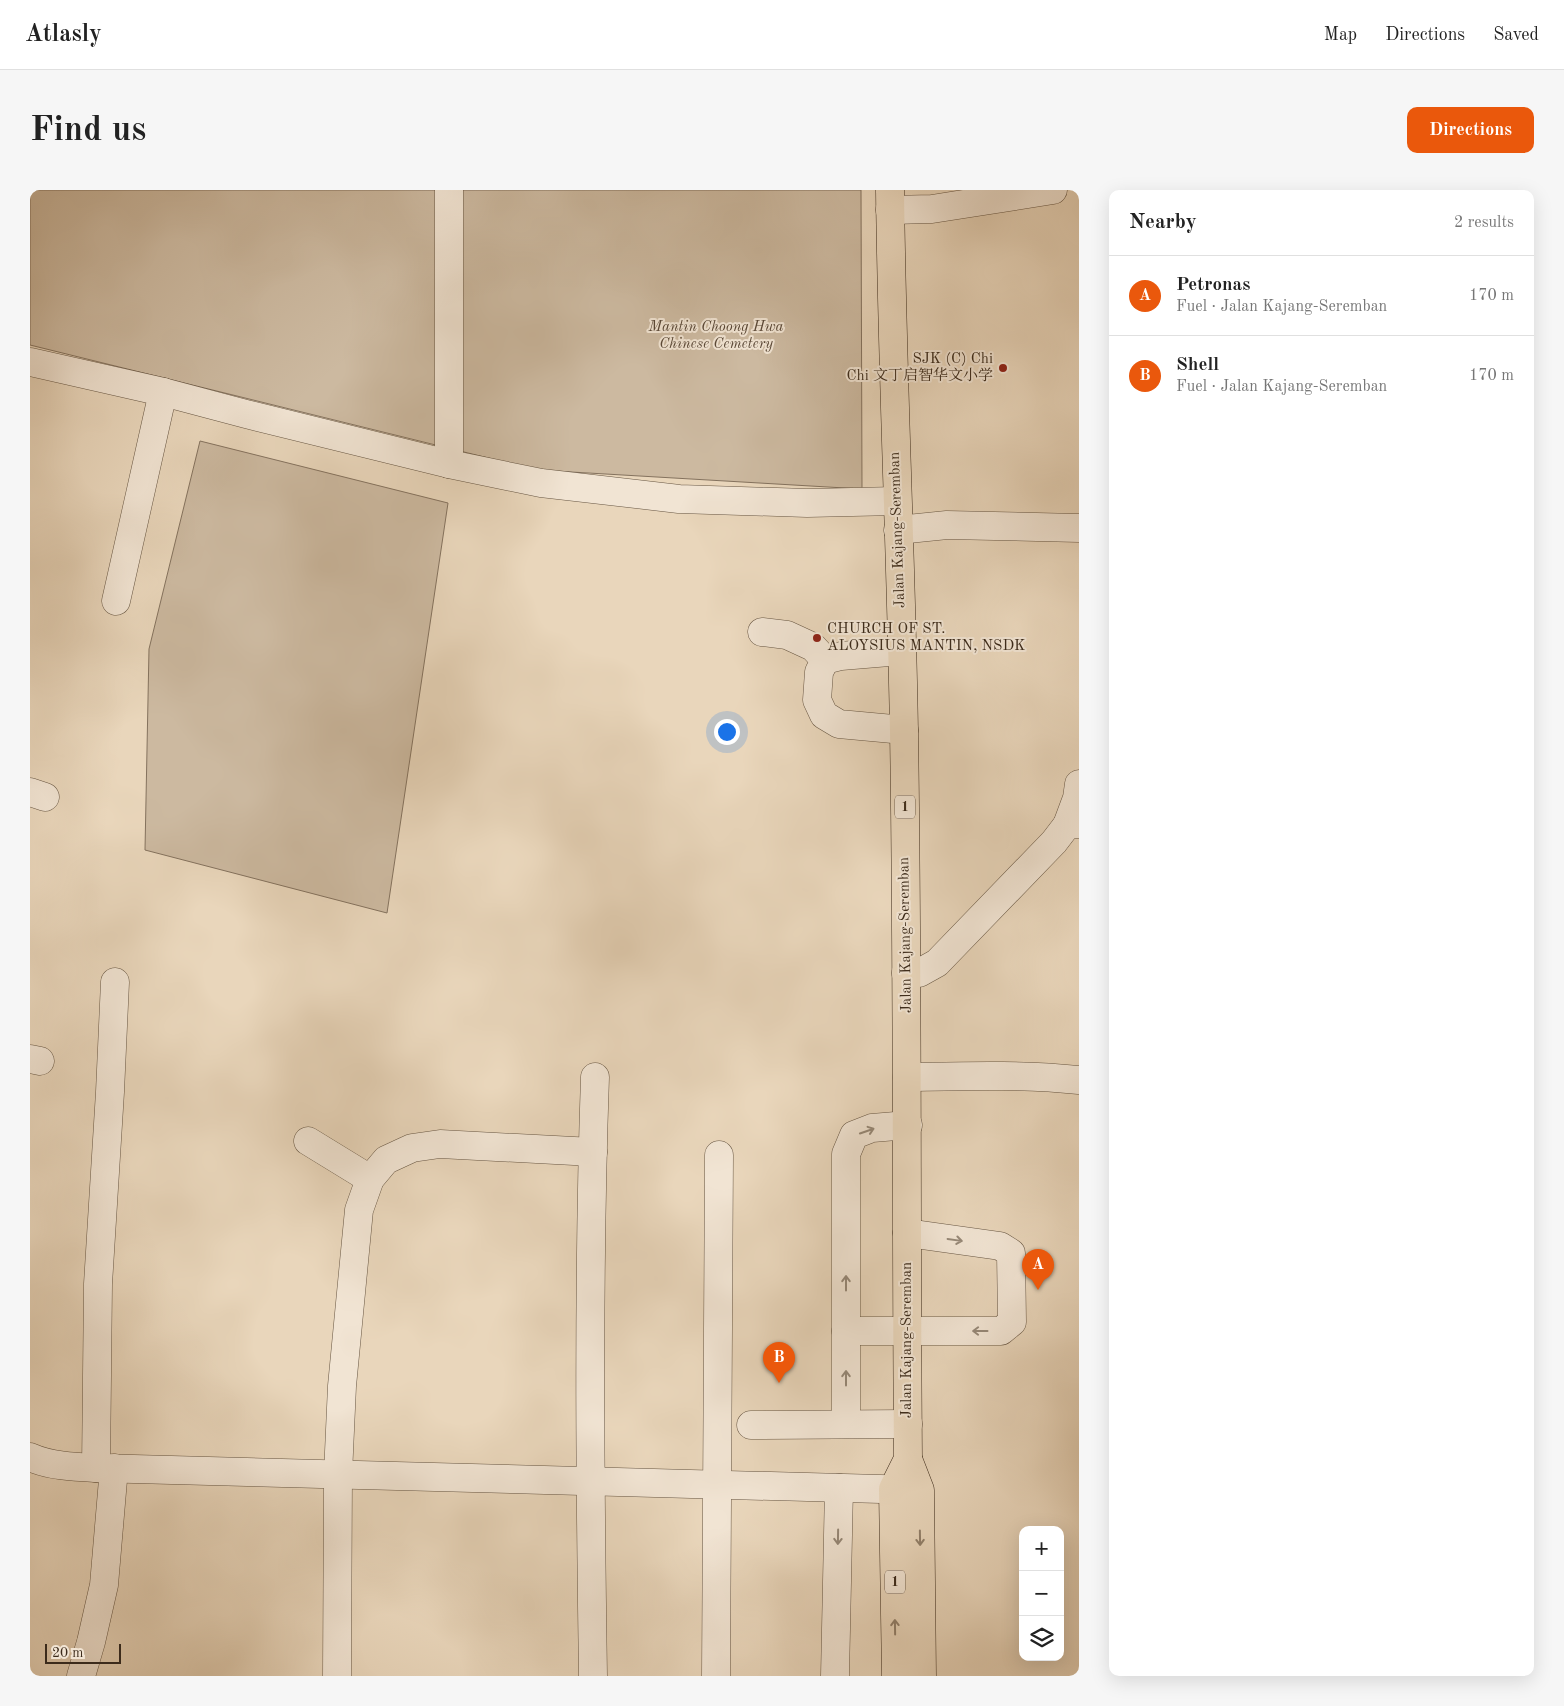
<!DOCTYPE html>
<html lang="en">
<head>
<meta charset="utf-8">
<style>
	body { margin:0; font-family:"Old Standard TT","Noto Serif SC",serif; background:#f6f6f6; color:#222 }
	.controls { position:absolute; right:15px; bottom:15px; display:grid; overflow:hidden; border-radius:10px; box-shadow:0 5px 20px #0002 }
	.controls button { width:45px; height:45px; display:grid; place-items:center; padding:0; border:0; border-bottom:1px solid #e0e0e0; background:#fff; color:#222; font:25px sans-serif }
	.scale { position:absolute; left:15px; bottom:12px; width:76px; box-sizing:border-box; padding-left:5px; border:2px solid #3c2b1b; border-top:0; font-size:14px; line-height:18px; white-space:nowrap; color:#3c2b1b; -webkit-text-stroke:4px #f1e4d3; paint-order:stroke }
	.you { position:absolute; left:696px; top:541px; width:18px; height:18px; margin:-12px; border:4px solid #fff; border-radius:50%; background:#1a73e8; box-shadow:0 0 0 8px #1a73e833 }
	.badge { display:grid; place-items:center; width:32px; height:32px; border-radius:50%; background:#ea580c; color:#fff; font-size:16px; font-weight:700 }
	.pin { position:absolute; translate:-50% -41px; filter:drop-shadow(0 1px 2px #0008) }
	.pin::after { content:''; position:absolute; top:26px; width:18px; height:15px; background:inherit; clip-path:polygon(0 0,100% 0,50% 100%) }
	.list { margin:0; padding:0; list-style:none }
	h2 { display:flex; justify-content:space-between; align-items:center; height:65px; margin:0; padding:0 20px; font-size:21px }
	h2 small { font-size:16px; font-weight:400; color:#767676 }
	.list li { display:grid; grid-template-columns:32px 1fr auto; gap:15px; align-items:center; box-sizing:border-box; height:80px; padding:0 20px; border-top:1px solid #e0e0e0 }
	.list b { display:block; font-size:19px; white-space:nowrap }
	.list p { margin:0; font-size:16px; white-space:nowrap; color:#767676 }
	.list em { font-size:16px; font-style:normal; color:#767676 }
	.icon { flex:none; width:28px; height:28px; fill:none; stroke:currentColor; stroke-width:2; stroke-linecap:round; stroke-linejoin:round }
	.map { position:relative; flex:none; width:1049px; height:1486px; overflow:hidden; border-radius:10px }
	header { display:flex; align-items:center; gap:30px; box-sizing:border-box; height:70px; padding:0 25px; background:#fff; border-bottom:1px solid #e0e0e0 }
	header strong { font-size:24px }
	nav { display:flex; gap:28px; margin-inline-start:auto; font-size:18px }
	.intro { display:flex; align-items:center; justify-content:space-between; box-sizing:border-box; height:120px; padding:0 30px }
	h1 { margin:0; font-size:35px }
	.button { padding:12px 22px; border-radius:10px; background:#ea580c; color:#fff; font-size:18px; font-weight:700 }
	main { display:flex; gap:30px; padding:0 30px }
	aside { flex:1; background:#fff; border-radius:10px; box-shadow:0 5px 20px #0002 }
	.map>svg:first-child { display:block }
</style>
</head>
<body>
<header>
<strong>Atlasly</strong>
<nav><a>Map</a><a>Directions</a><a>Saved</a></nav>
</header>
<div class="intro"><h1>Find us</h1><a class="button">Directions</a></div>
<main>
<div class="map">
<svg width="1049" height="1486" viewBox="0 0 1049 1486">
	<rect width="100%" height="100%" fill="#e9d6bb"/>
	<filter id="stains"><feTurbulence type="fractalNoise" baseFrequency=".004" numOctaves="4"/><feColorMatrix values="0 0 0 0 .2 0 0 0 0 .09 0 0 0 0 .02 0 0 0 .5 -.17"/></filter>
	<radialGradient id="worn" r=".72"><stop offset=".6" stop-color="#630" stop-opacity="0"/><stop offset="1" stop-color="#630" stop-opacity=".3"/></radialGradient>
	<!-- green -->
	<g fill="#ccb9a0" stroke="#84725e">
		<path d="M0,0H831L832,299L507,280L0,155Z"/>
		<path d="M170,251L418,313L357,723L115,660L119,459Z"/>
	</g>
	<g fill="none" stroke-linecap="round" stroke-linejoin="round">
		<defs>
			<g id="minor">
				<path d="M860,20L902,19L1023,0"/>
				<path d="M0,172L133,202L216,224L419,274L511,293L649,309L777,313L867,311"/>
				<path d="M419,274V0"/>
				<path d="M868,340L917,335L1049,338"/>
				<path d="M86,411L133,202"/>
				<path d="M732,442L757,445L783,457L795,470L789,482L787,510L794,525L809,534L874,540"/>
				<path d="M795,470L811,466L871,461"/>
				<path d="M0,602L15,607"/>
				<path d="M1037,635L1047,608L1049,594"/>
				<path d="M876,783H889L907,773L1024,652L1037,635L1049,634"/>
				<path d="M0,869L10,871"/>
				<path d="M877,887C935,886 992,884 1049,890"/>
				<path d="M278,951L340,989"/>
				<path d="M816,1141H971L982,1132L981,1063L970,1056L877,1043"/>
				<path d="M816,1234V964L824,945L842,938L878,935"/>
				<path d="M721,1235L878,1234"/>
				<path d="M0,1267C20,1276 44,1277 66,1278L887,1300"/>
				<path d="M66,1278L68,1094L80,902L85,792"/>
				<path d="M51,1486L61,1452L74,1395L84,1278"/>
				<path d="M307,1486L308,1284L312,1196L329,1020L340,989L356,970L382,958L410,954L563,962"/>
				<path d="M563,1486C560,1286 558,1087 565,887"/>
				<path d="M686,1486L689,965"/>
				<path d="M805,1486L809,1298"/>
			</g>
			<g id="major">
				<path d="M860,0C862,181 871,361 874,542C878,784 876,1026 878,1269L863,1299L866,1486"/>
				<path d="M878,1269L890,1300L892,1486"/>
			</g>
		</defs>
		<!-- minor casing -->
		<use href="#minor" stroke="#675643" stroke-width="29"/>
		<!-- major casing -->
		<use href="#major" stroke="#3c2b1b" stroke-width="29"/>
		<!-- minor -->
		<use href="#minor" stroke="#f1e4d3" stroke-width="28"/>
		<!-- major -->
		<use href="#major" stroke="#e9d6bb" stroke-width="28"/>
	</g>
	<!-- one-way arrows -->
	<defs><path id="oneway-shaft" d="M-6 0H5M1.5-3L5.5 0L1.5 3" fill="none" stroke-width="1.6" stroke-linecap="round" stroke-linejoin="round" transform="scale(1.25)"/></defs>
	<g stroke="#968877">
		<use href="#oneway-shaft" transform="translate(837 941) rotate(-19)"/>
		<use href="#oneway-shaft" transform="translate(925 1050) rotate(8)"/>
		<use href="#oneway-shaft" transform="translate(816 1093) rotate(-90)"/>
		<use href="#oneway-shaft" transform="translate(950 1141) rotate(180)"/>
		<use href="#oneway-shaft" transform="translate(816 1188) rotate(-90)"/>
		<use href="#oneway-shaft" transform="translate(808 1347) rotate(91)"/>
	</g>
	<g stroke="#92806b">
		<use href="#oneway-shaft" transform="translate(890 1348) rotate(89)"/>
		<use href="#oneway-shaft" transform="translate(865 1437) rotate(-91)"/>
	</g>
	<!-- markers -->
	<g fill="#8f2418" stroke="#f1e4d3" stroke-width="2">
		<circle cx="973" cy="178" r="5"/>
		<circle cx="787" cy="448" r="5"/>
	</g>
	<g text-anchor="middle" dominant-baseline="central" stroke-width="4" stroke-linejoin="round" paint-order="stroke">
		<!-- shield labels -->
		<g fill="#f1e4d3" stroke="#726252" stroke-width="1">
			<rect x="865" y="605.5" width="20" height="23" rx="4"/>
			<rect x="855" y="1380.5" width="20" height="23" rx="4"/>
		</g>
		<g font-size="14" font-weight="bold" fill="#3c2b1b">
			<text x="875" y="617">1</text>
			<text x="865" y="1392">1</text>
		</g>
		<!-- park labels -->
		<g font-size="15" font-style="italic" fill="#594736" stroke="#f1e4d3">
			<text x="686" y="137">Mantin Choong Hwa<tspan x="686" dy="17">Chinese Cemetery</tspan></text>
		</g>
		<!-- poi labels -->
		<g font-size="15" fill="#3c2b1b" stroke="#f1e4d3" text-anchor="end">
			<text x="963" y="169">SJK (C) Chi<tspan x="963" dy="17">Chi 文丁启智华文小学</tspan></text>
			<text x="797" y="439" text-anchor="start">CHURCH OF ST.<tspan x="797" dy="17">ALOYSIUS MANTIN, NSDK</tspan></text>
		</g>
		<!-- street labels -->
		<g font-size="15" fill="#3c2b1b" stroke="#f1e4d3">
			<text transform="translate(868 340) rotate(-92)">Jalan Kajang-Seremban</text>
			<text transform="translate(876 745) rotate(-91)">Jalan Kajang-Seremban</text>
			<text transform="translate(877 1150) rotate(-90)">Jalan Kajang-Seremban</text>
		</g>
	</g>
	<rect width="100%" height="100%" filter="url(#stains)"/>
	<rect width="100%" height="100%" fill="url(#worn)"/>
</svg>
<div class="controls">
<button>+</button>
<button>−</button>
<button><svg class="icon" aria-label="layers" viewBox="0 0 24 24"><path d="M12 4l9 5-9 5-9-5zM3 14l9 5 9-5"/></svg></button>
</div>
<div class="scale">20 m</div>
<div class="you"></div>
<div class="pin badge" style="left:1008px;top:1100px">A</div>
<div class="pin badge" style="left:749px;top:1193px">B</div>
</div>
<aside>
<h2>Nearby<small>2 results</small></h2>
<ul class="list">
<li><span class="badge">A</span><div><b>Petronas</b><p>Fuel · Jalan Kajang-Seremban</p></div><em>170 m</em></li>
<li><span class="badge">B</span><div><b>Shell</b><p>Fuel · Jalan Kajang-Seremban</p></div><em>170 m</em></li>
</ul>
</aside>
</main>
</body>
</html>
